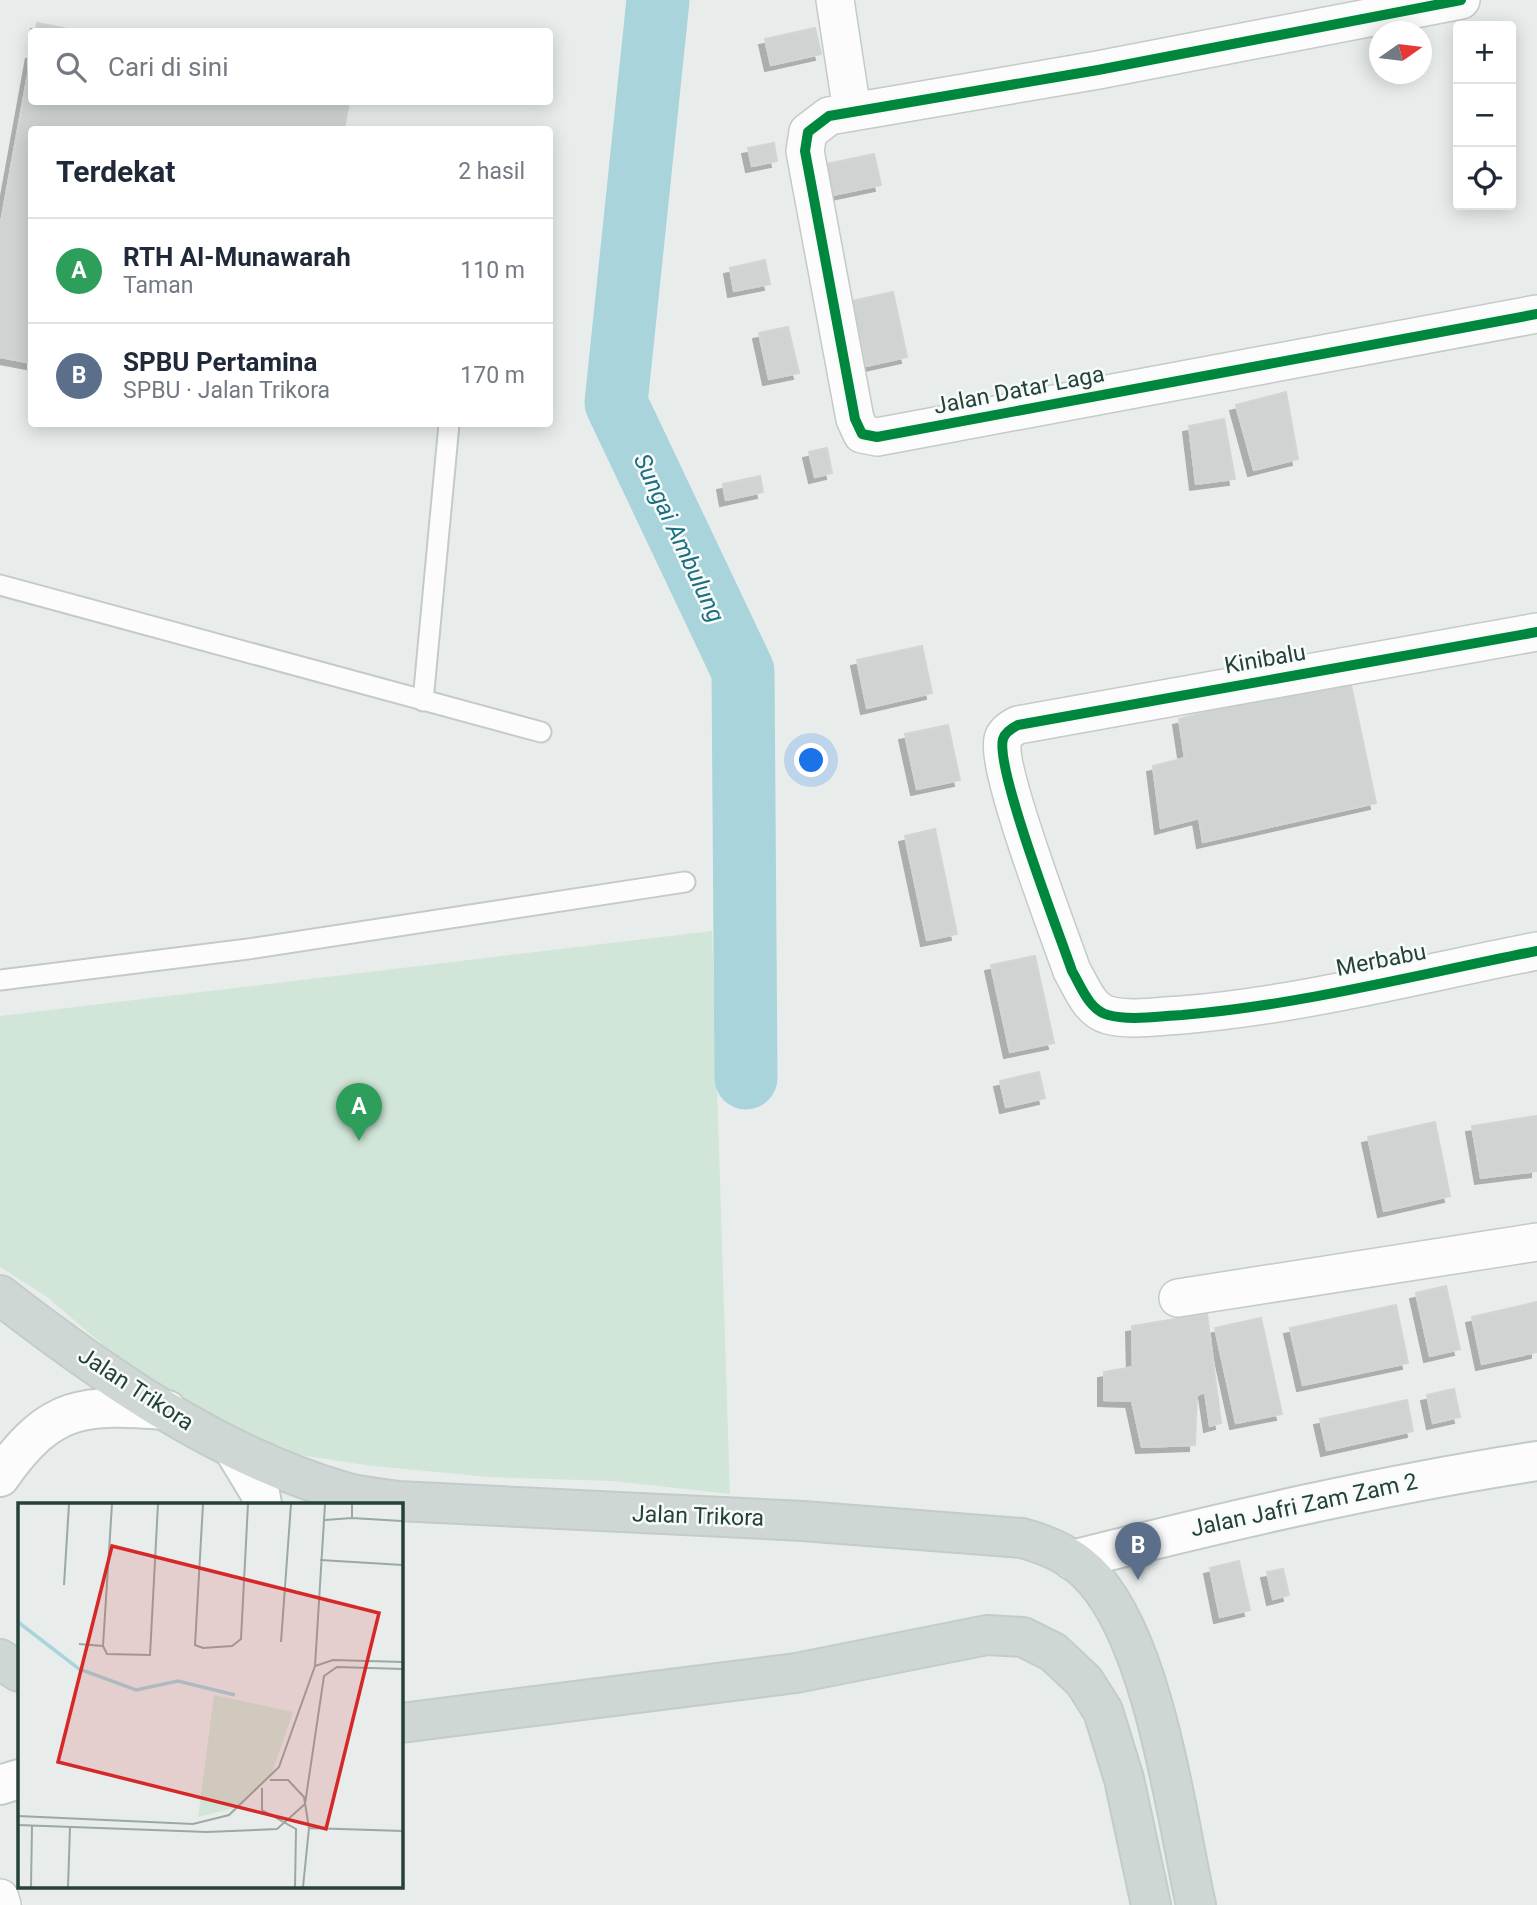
<!DOCTYPE html>
<html lang="id">
<head>
<meta charset="utf-8">
<style>
	body { margin:0; font-family:Roboto,sans-serif; background:#f6f6f7; color:#1f2937 }
	.controls { position:absolute; right:21px; top:21px; display:grid; overflow:hidden; border-radius:7px; box-shadow:0 4px 18px #0003 }
	.controls button { width:63px; height:63px; display:grid; place-items:center; padding:0; border:0; border-bottom:2px solid #e0e1e3; background:#fff; color:#1f2937; font:35px sans-serif }
	.compass { position:absolute; left:1369px; top:21px; width:63px; height:63px; border-radius:50%; background:#fff; box-shadow:0 4px 18px #0003; rotate:76deg }
	.you { position:absolute; left:812px; top:761px; width:24px; height:24px; margin:-18px; border:5px solid #fff; border-radius:50%; background:#1a73e8; box-shadow:0 0 0 10px #1a73e833 }
	.badge { display:grid; place-items:center; width:46px; height:46px; border-radius:50%; background:#1a73e8; color:#fff; font-size:23px; font-weight:700 }
	.pin { position:absolute; translate:-50% -58px; filter:drop-shadow(0 2px 4px #0008) }
	.pin::after { content:''; position:absolute; top:37px; width:24px; height:21px; background:inherit; clip-path:polygon(0 0,100% 0,50% 100%) }
	.list { margin:0; padding:0; list-style:none }
	h2 { display:flex; justify-content:space-between; align-items:center; height:91px; margin:0; padding:0 28px; font-size:30px }
	h2 small { font-size:23px; font-weight:400; color:#747a83 }
	.list li { display:grid; grid-template-columns:46px 1fr auto; gap:21px; align-items:center; box-sizing:border-box; height:105px; padding:0 28px; border-top:2px solid #e0e1e3 }
	.list b { display:block; font-size:26px; white-space:nowrap }
	.list p { margin:0; font-size:23px; white-space:nowrap; color:#747a83 }
	.list em { font-size:23px; font-style:normal; color:#747a83 }
	.icon { flex:none; width:38px; height:38px; fill:none; stroke:currentColor; stroke-width:2; stroke-linecap:round; stroke-linejoin:round }
	.map { position:relative; flex:none; width:1537px; height:1905px; overflow:hidden }
	.search { position:absolute; background:#fff; box-shadow:0 4px 18px #0003; left:28px; top:28px; width:525px; height:77px; display:flex; align-items:center; gap:18px; box-sizing:border-box; padding:0 24px; border-radius:7px; color:#747a83; font-size:26px }
	.panel { position:absolute; background:#fff; box-shadow:0 4px 18px #0003; left:28px; top:126px; width:525px; height:301px; border-radius:7px }
	.map>svg:first-child { display:block }
</style>
</head>
<body>
<div class="map">
<svg width="1537" height="1905" viewBox="0 0 1537 1905">
	<defs>
		<filter id="shadow"><feDropShadow dx="-6" dy="6" stdDeviation="0" flood-color="#0004"/></filter>
	</defs>
	<rect width="100%" height="100%" fill="#e8edeb"/>
	<!-- green -->
	<path fill="#d1e6d8" d="M712,931L730,1494L612,1481L487,1477L365,1465L261,1449L158,1392L47,1297L0,1267V1016Z"/>
	<g fill="none" stroke-linecap="round" stroke-linejoin="round">
		<!-- river -->
		<path stroke="#a9d4db" stroke-width="63" d="M658,0L616,403L743,671L746,1078"/>
	</g>
	<!-- building -->
	<g fill="#cfd4d2" stroke="#d1d6d4" stroke-width="2" filter="url(#shadow)">
		<path d="M37,23L84,32H35Z"/>
		<path d="M815,28L821,54L771,65L765,39Z"/>
		<path d="M32,52V102H349L344,130H32V363L0,357V228Z"/>
		<path d="M774,143L777,161L752,166L748,148Z"/>
		<path d="M874,154L881,185L823,197L817,166Z"/>
		<path d="M765,260L770,284L734,291L730,268Z"/>
		<path d="M893,292L907,357L866,366L852,301Z"/>
		<path d="M788,327L799,373L769,379L759,333Z"/>
		<path d="M1286,392L1298,459L1254,470L1236,405Z"/>
		<path d="M1224,419L1235,479L1196,484L1189,426Z"/>
		<path d="M827,448L832,473L815,477L809,452Z"/>
		<path d="M760,476L763,492L726,500L723,484Z"/>
		<path d="M922,646L932,693L867,708L857,660Z"/>
		<path d="M1349,676L1376,803L1203,842L1199,818L1161,828L1153,766L1185,758L1179,719Z"/>
		<path d="M948,725L960,780L917,789L905,734Z"/>
		<path d="M935,829L957,934L927,940L905,836Z"/>
		<path d="M1035,956L1054,1043L1010,1052L991,965Z"/>
		<path d="M1039,1072L1045,1098L1006,1107L1000,1081Z"/>
		<path d="M1537,1116V1171L1481,1178L1472,1126Z"/>
		<path d="M1435,1122L1450,1196L1384,1211L1368,1137Z"/>
		<path d="M1446,1286L1460,1349L1430,1356L1416,1293Z"/>
		<path d="M1537,1302V1352L1482,1364L1472,1317Z"/>
		<path d="M1396,1305L1408,1363L1303,1385L1290,1328Z"/>
		<path d="M1207,1314L1221,1423L1210,1426L1205,1392L1197,1395L1195,1445L1142,1447L1132,1401L1104,1400V1372L1133,1367L1132,1326Z"/>
		<path d="M1261,1318L1282,1414L1236,1423L1215,1328Z"/>
		<path d="M1454,1389L1460,1417L1433,1423L1427,1395Z"/>
		<path d="M1407,1400L1413,1431L1327,1450L1320,1419Z"/>
		<path d="M1239,1561L1250,1610L1220,1617L1210,1568Z"/>
		<path d="M1283,1569L1289,1595L1273,1599L1267,1572Z"/>
	</g>
	<g fill="none" stroke-linecap="round" stroke-linejoin="round">
		<defs>
			<g id="lane">
				<path d="M0,585L541,732"/>
				<path d="M423,701L449,424"/>
				<path d="M0,980L248,949L685,882"/>
			</g>
			<g id="street">
				<path d="M835,0L852,111"/>
				<path d="M1461,0L1098,70L829,116L808,132L805,151L855,419L862,434L877,437L1537,314"/>
				<path d="M1537,632L1018,725C1012,728 1005,732 1003,739C995,768 1059,933 1072,971C1081,986 1089,1010 1108,1015C1130,1021 1159,1016 1182,1015C1301,1005 1420,974 1537,951"/>
				<path d="M1178,1298L1537,1242"/>
				<path d="M0,1898L2,1905"/>
			</g>
			<g id="secondary">
				<path d="M234,1450L260,1493L262,1504"/>
				<path d="M0,1477C51,1404 83,1404 167,1410"/>
				<path d="M1072,1560C1227,1521 1380,1485 1537,1461"/>
				<path d="M0,1785L19,1779"/>
			</g>
			<g id="primary">
				<path d="M0,1295C102,1374 216,1454 341,1491C359,1497 380,1498 398,1501L803,1521L1022,1538C1051,1546 1075,1557 1095,1580C1155,1649 1176,1814 1196,1905"/>
				<path d="M0,1659L19,1672"/>
				<path d="M401,1723L796,1673L987,1635L1023,1637L1053,1652L1084,1681L1103,1711L1124,1779L1151,1905"/>
			</g>
		</defs>
		<!-- lane casing -->
		<use href="#lane" stroke="#c5cac8" stroke-width="23"/>
		<!-- street casing -->
		<use href="#street" stroke="#c5cac8" stroke-width="40"/>
		<!-- secondary casing -->
		<use href="#secondary" stroke="#c3cbc8" stroke-width="42"/>
		<!-- primary casing -->
		<use href="#primary" stroke="#c3ccc9" stroke-width="42"/>
		<!-- lane -->
		<use href="#lane" stroke="#fcfcfc" stroke-width="19"/>
		<!-- street -->
		<use href="#street" stroke="#fcfcfc" stroke-width="37"/>
		<!-- secondary -->
		<use href="#secondary" stroke="#fcfcfc" stroke-width="38"/>
		<!-- primary -->
		<use href="#primary" stroke="#cfd7d5" stroke-width="38"/>
		<defs>
			<g id="cycleway">
				<path d="M1461,0L1098,70L829,116L808,132L805,151L855,419L862,434L877,437L1537,314"/>
				<path d="M1537,632L1018,725C1012,728 1005,732 1003,739C995,768 1059,933 1072,971C1081,986 1089,1010 1108,1015C1130,1021 1159,1016 1182,1015C1301,1005 1420,974 1537,951"/>
			</g>
		</defs>
		<!-- cycleway casing -->
		<use href="#cycleway" stroke="#f7fbf9" stroke-width="15"/>
		<!-- cycleway -->
		<use href="#cycleway" stroke="#00873e" stroke-width="10"/>
	</g>
	<g text-anchor="middle" dominant-baseline="central" stroke-width="5" stroke-linejoin="round" paint-order="stroke">
		<!-- street labels -->
		<g font-size="23" fill="#24423a" stroke="#f7fbf9">
			<text transform="translate(1019 390) rotate(-11)">Jalan Datar Laga</text>
			<text transform="translate(1265 659) rotate(-10)">Kinibalu</text>
			<text transform="translate(1381 960) rotate(-11)">Merbabu</text>
			<text transform="translate(136 1389) rotate(33)">Jalan Trikora</text>
			<text transform="translate(1304 1505) rotate(-12)">Jalan Jafri Zam Zam 2</text>
			<text transform="translate(698 1516) rotate(2)">Jalan Trikora</text>
		</g>
		<!-- water labels -->
		<g font-size="24" font-style="italic" fill="#1c6f80" stroke="#f7fbf9">
			<text transform="translate(679 538) rotate(65)">Sungai Ambulung</text>
		</g>
	</g>
	<!-- overview -->
	<g transform="translate(18 1503)">
		<rect width="385" height="385" fill="#e8edeb"/>
		<path d="M196,192L275,209L253,273L217,305L180,314Z" fill="#d1e6d8"/>
		<path fill="none" stroke="#a9d4db" stroke-width="3.5" d="M0,119L61,166L118,187L160,178L217,192"/>
		<path fill="none" stroke="#9aa9a4" stroke-width="2" d="M185,1L177,142L185,145L214,143L223,136L230,1M334,1V15L384,18M307,17L334,15M302,57L385,62M46,82L51,1M263,139L273,1M61,141L85,143M85,143L89,151L132,152L140,1M85,143L94,1M297,163L307,1M252,277H270L286,294L291,325L285,384M244,285V307L278,326L277,384M0,313L175,321L211,312L261,264L297,163L315,157L385,159M0,322L189,329L259,326L287,301L306,173L319,164L385,166M291,325L385,328M13,384L14,322M50,384L52,324"/>
		<path fill="#d62828" fill-opacity="0.15" stroke="#d62828" stroke-width="3.5" d="M94,43L361,110L308,326L40,259Z"/>
		<rect width="385" height="385" fill="none" stroke="#24423a" stroke-width="3.5"/>
	</g>
</svg>
<div class="controls">
<button>+</button>
<button>−</button>
<button><svg class="icon" aria-label="locate" viewBox="0 0 24 24"><circle cx="12" cy="12" r="6"/><path d="M12 2v4M12 18v4M2 12h4M18 12h4"/></svg></button>
</div>
<svg class="compass" viewBox="-18 -18 36 36"><path d="M0-13l5 13h-10z" fill="#e53935"/><path d="M0 13l5-13h-10z" fill="#747a83"/></svg>
<div class="you"></div>
<div class="pin badge" style="left:359px;top:1141px;background:#2e9e5b">A</div>
<div class="pin badge" style="left:1138px;top:1580px;background:#5c6f8a">B</div>
<div class="search"><svg class="icon" aria-label="search" viewBox="0 0 24 24"><circle cx="10" cy="10" r="6"/><path d="M15 15l6 6"/></svg>Cari di sini</div>
<section class="panel">
<h2>Terdekat<small>2 hasil</small></h2>
<ul class="list">
<li><span class="badge" style="background:#2e9e5b">A</span><div><b>RTH Al-Munawarah</b><p>Taman</p></div><em>110 m</em></li>
<li><span class="badge" style="background:#5c6f8a">B</span><div><b>SPBU Pertamina</b><p>SPBU · Jalan Trikora</p></div><em>170 m</em></li>
</ul>
</section>
</div>
</body>
</html>
